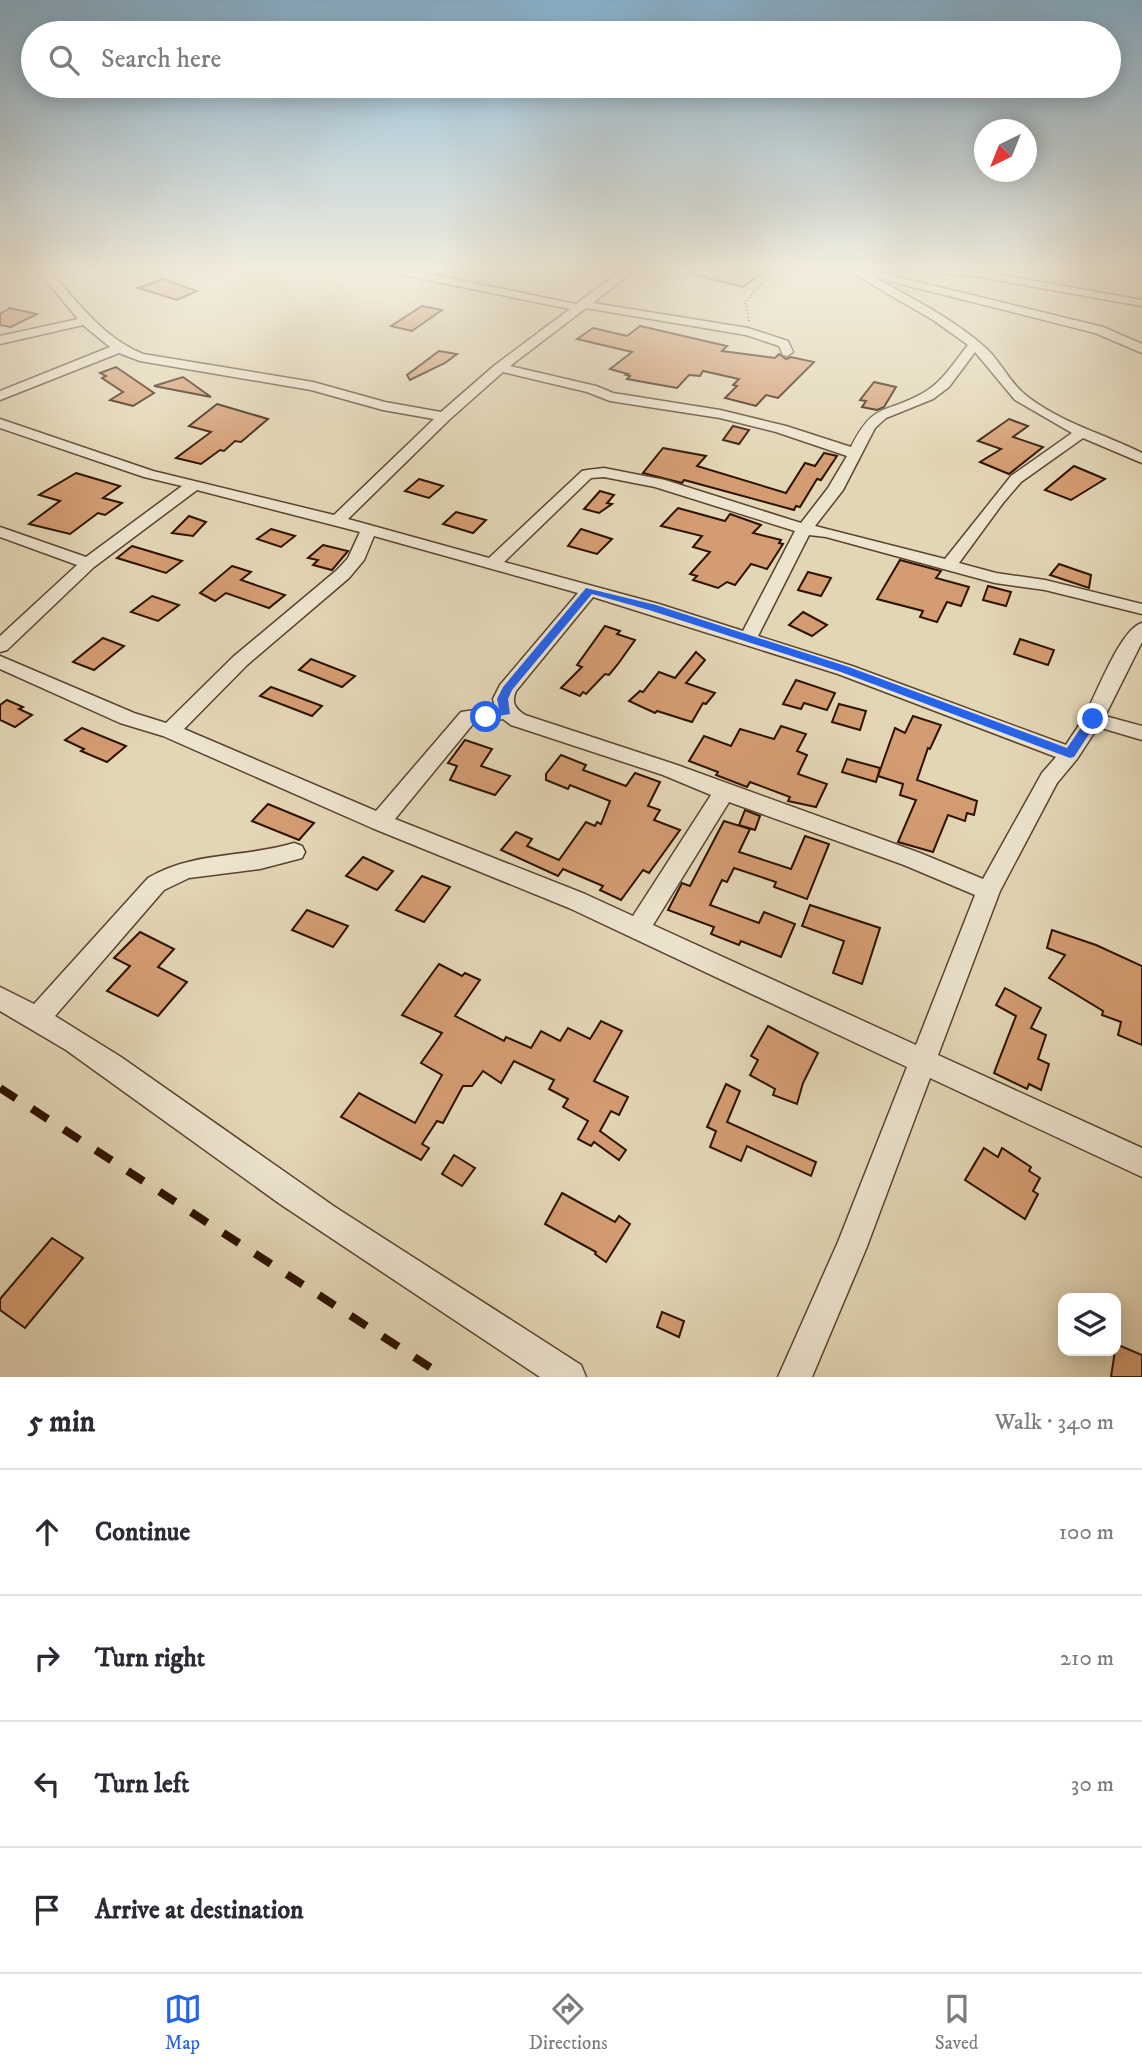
<!DOCTYPE html>
<html lang="en">
<head>
<meta charset="utf-8">
<style>
	body { margin:0; font-family:"IM FELL DW Pica",serif; background:#f2f2f3; color:#2b2b33 }
	.controls { position:absolute; right:21px; bottom:21px; display:grid; overflow:hidden; border-radius:14px; box-shadow:0 4px 18px #0003 }
	.controls button { width:63px; height:63px; display:grid; place-items:center; padding:0; border:0; border-bottom:2px solid #e1e1e2; background:#fff; color:#2b2b33; font:35px sans-serif }
	.compass { position:absolute; left:974px; top:119px; width:63px; height:63px; border-radius:50%; background:#fff; box-shadow:0 4px 18px #0003; rotate:223deg }
	.stop { position:absolute; width:21px; height:21px; margin:-16px; border:5px solid #2563eb; border-radius:50%; background:#fff }
	.stop.end { background:#2563eb; border-color:#fff; box-shadow:0 2px 7px #0008 }
	.list { margin:0; padding:0; list-style:none }
	h2 { display:flex; justify-content:space-between; align-items:center; height:91px; margin:0; padding:0 28px; font-size:30px }
	h2 small { font-size:23px; font-weight:400; color:#7c7c81 }
	.list li { display:grid; grid-template-columns:46px 1fr auto; gap:21px; align-items:center; box-sizing:border-box; height:126px; padding:0 28px; border-top:2px solid #e1e1e2 }
	.list b { display:block; font-size:26px; white-space:nowrap }
	.list em { font-size:23px; font-style:normal; color:#7c7c81 }
	.icon { flex:none; width:38px; height:38px; fill:none; stroke:currentColor; stroke-width:2; stroke-linecap:round; stroke-linejoin:round }
	.map { position:relative; flex:none; width:1142px; height:1377px; overflow:hidden }
	.search { position:absolute; background:#fff; box-shadow:0 4px 18px #0003; left:21px; right:21px; top:21px; height:77px; display:flex; align-items:center; gap:18px; box-sizing:border-box; padding:0 24px; border-radius:38px; color:#7c7c81; font-size:26px }
	.sheet { height:595px; background:#fff }
	nav { display:flex; justify-content:space-around; align-items:center; box-sizing:border-box; height:98px; border-top:2px solid #e1e1e2; background:#fff; font-size:19px; color:#7c7c81 }
	nav a { display:grid; justify-items:center; gap:4px }
	nav .on { color:#2563eb }
	.map>svg:first-child { display:block }
</style>
</head>
<body>
<div class="map">
<svg width="1142" height="1377" viewBox="0 0 1142 1377">
	<rect width="100%" height="100%" fill="#e3d6b5"/>
	<filter id="stains"><feTurbulence type="fractalNoise" baseFrequency=".00286" numOctaves="4"/><feColorMatrix values="0 0 0 0 .2 0 0 0 0 .09 0 0 0 0 .02 0 0 0 .5 -.17"/></filter>
	<radialGradient id="worn" r=".72"><stop offset=".6" stop-color="#630" stop-opacity="0"/><stop offset="1" stop-color="#630" stop-opacity=".3"/></radialGradient>
	<!-- building -->
	<g fill="#d49c72" stroke="#2d1200" stroke-width="2">
		<path d="M694,270H767L743,287L694,275Z"/>
		<path d="M163,279L197,291L177,300L138,288Z"/>
		<path d="M422,306L442,310L412,331L391,326Z"/>
		<path d="M10,308L37,314L11,327L0,325V314Z"/>
		<path d="M640,326L727,346L722,351L775,358L779,354L786,359L791,357L814,362L778,398L766,395L756,406L725,398L737,386L733,385L739,379L703,371L700,376L689,375L677,388L627,379L630,376L626,375L628,374L610,369L632,352L577,339L593,328L627,336Z"/>
		<path d="M439,351L457,354L445,363L410,380L407,375Z"/>
		<path d="M116,367L154,393L133,406L110,400L123,392L102,378L106,376L100,373Z"/>
		<path d="M183,377L211,397L154,386Z"/>
		<path d="M874,382L896,387L884,407L877,410L862,407L866,401L860,400Z"/>
		<path d="M217,404L268,419L241,442L235,441L224,451L220,450L201,464L176,458L211,432L189,426Z"/>
		<path d="M1009,419L1028,426L1013,437L1043,447L1009,474L980,462L1001,449L978,441Z"/>
		<path d="M733,426L749,430L739,444L723,440Z"/>
		<path d="M663,448L706,456L697,466L786,493L805,463L815,466L824,453L837,456L821,480L817,479L800,507L796,506L794,510L684,480L682,483L643,473Z"/>
		<path d="M1074,466L1105,479L1071,500L1045,490Z"/>
		<path d="M76,473L120,486L103,498L122,503L105,515L98,513L70,534L29,524L60,501L39,495Z"/>
		<path d="M419,479L443,486L429,498L405,491Z"/>
		<path d="M600,491L614,495L607,503L612,504L599,513L584,509Z"/>
		<path d="M678,508L725,521L730,514L761,525L753,533L781,540L779,543L783,544L767,569L751,564L735,585L727,582L718,588L693,580L697,576L690,574L710,552L693,547L702,536L661,526Z"/>
		<path d="M456,512L486,520L473,533L443,524Z"/>
		<path d="M189,516L206,522L193,536L172,533Z"/>
		<path d="M271,529L295,536L281,547L257,539Z"/>
		<path d="M581,529L612,539L597,554L568,546Z"/>
		<path d="M323,545L348,551L332,570L313,565L318,560L308,558Z"/>
		<path d="M132,546L182,561L166,573L117,558Z"/>
		<path d="M900,560L941,571L936,578L969,587L961,606L947,602L937,622L920,617L923,611L877,599Z"/>
		<path d="M1059,564L1091,575L1089,588L1050,575Z"/>
		<path d="M232,566L251,572L241,580L285,595L269,608L226,593L215,601L200,593Z"/>
		<path d="M808,572L831,578L821,596L798,590Z"/>
		<path d="M988,586L1011,592L1006,606L983,600Z"/>
		<path d="M152,596L179,605L158,621L131,612Z"/>
		<path d="M803,612L827,625L812,636L789,625Z"/>
		<path d="M605,626L620,631L617,634L635,640L618,664L609,675L605,674L586,694L583,692L580,696L561,688L582,667L577,665Z"/>
		<path d="M103,638L124,646L94,670L73,662Z"/>
		<path d="M1020,639L1054,650L1048,665L1014,654Z"/>
		<path d="M696,652L705,660L686,683L715,693L706,704L703,703L692,722L657,711L655,713L629,701L640,691L643,692L659,672L675,678Z"/>
		<path d="M311,659L355,676L342,687L299,670Z"/>
		<path d="M796,680L835,693L827,710L804,703L801,709L783,704Z"/>
		<path d="M271,687L322,706L312,716L260,696Z"/>
		<path d="M7,700L23,707L19,709L32,715L15,727L0,720V705Z"/>
		<path d="M839,704L866,711L860,730L832,722Z"/>
		<path d="M913,716L941,725L930,749L928,748L917,780L977,801L974,815L967,813L965,821L948,815L933,852L898,842L916,800L900,795L903,784L878,776L895,728L905,733Z"/>
		<path d="M781,726L806,734L797,751L807,755L798,774L827,784L816,807L788,801L790,797L750,782L747,787L716,775L718,772L689,761L704,736L731,746L740,729L774,739Z"/>
		<path d="M82,728L126,746L107,762L81,751L84,749L65,740Z"/>
		<path d="M465,740L492,749L481,766L510,776L495,795L450,780L457,766L448,763Z"/>
		<path d="M561,755L586,765L583,770L626,786L635,773L660,782L648,806L660,810L654,820L680,830L649,873L643,870L621,900L600,890L603,886L563,869L558,876L501,850L516,832L532,839L527,846L559,860L586,822L595,826L597,822L601,824L610,801L570,785L568,789L546,780V774Z"/>
		<path d="M847,759L880,768L876,782L842,772Z"/>
		<path d="M268,804L314,823L299,840L252,821Z"/>
		<path d="M745,810L760,816L755,830L739,825Z"/>
		<path d="M724,821L750,829L739,852L791,869L805,836L829,844L807,899L774,887L776,882L734,868L727,882L722,880L710,905L759,923L764,912L795,924L781,957L741,941L739,945L711,934L714,927L668,910L682,883L690,886Z"/>
		<path d="M363,857L393,871L377,890L346,876Z"/>
		<path d="M422,876L450,887L424,922L396,910Z"/>
		<path d="M810,905L880,928L862,984L833,973L844,941L802,926Z"/>
		<path d="M307,910L348,926L333,947L292,930Z"/>
		<path d="M1052,930L1096,945L1142,966V1045L1118,1035L1121,1022L1102,1015L1103,1011L1049,978L1065,955L1047,948Z"/>
		<path d="M140,932L174,949L158,967L187,982L158,1016L107,991L130,966L114,958Z"/>
		<path d="M439,964L462,976L465,973L480,980L455,1016L504,1041L506,1037L531,1048L541,1031L560,1041L568,1028L590,1039L601,1021L622,1031L594,1081L628,1097L619,1115L611,1111L600,1131L626,1150L619,1160L594,1142L591,1146L578,1139L588,1121L563,1107L568,1099L549,1089L554,1080L514,1061L501,1083L483,1071L472,1086H463L443,1123L437,1121L422,1144L429,1148L421,1160L341,1117L359,1093L415,1123L442,1075L421,1063L442,1033L402,1015Z"/>
		<path d="M1005,988L1041,1008L1031,1028L1046,1035L1038,1059L1049,1064L1041,1090L1029,1084L1027,1089L994,1073L1016,1016L996,1005Z"/>
		<path d="M768,1026L818,1053L803,1083L797,1104L773,1095L775,1089L750,1075L758,1060L751,1056Z"/>
		<path d="M726,1084L740,1091L727,1122L816,1162L811,1176L747,1146L741,1161L710,1147L716,1131L707,1127Z"/>
		<path d="M984,1148L998,1157L1002,1148L1031,1167L1029,1171L1040,1178L1033,1191L1038,1194L1025,1219L965,1180Z"/>
		<path d="M454,1155L475,1168L462,1186L442,1174Z"/>
		<path d="M562,1193L615,1222L619,1216L630,1224L606,1262L595,1254L596,1252L545,1224Z"/>
		<path d="M52,1238L83,1258L25,1328L0,1310V1299Z"/>
		<path d="M662,1312L684,1321L679,1337L657,1327Z"/>
		<path d="M1116,1344L1142,1355V1377H1111Z"/>
	</g>
	<g fill="none" stroke-linecap="round" stroke-linejoin="round">
		<defs>
			<g id="street">
				<path d="M37,270H48C79,302 100,336 143,354L313,382L385,402L441,412L495,365L570,309L393,273L388,270H409L576,304L622,270H634L593,303L748,328L788,341L793,352L787,356L783,355L779,346L746,335L586,308L510,366L596,386L613,393L720,410L786,426L851,447C874,401 884,415 923,393C942,383 954,362 968,345L933,320L847,270H860L868,274L873,271L1103,327L1142,344V353L1095,333L873,277C912,298 952,318 986,348C1002,363 1010,384 1028,397C1062,423 1104,434 1142,453V463L1083,438L1021,482L1003,503L959,563L996,573L1045,580L1142,604V614L1045,590L995,583L826,537L809,535L758,636L852,666L1066,745C1072,735 1079,726 1084,717C1096,696 1120,629 1142,623V642L1105,716L1142,726V740L1098,727L1077,759L1057,783L1000,891L938,1055L1142,1148V1177L930,1078L866,1249L812,1377H778L838,1242L907,1067L569,908L372,828L163,736L120,723L0,669V656L134,713L166,723L233,657L337,570L348,558L360,532L197,490L94,567L7,650L0,652V636L77,565L0,537V527L86,557L182,486L144,477L0,428V419L153,471L334,515L434,419L383,410L311,390L140,361L119,353L0,400V391L110,347L83,325L0,344V336L78,319ZM975,352L1015,400L1072,433L1011,476L945,559L815,526L843,490L875,428L886,418L933,399L949,387ZM503,372L587,392L610,401L720,418L776,432L847,456L828,488L801,523L665,480L604,468L587,470L582,471L489,558L348,519L449,420ZM604,477L655,487L795,531L743,631L659,604L504,562L591,478ZM374,536L578,593L500,685L493,699L495,707L461,712L376,811L184,729L247,665L349,578L364,560ZM593,597L838,674L1056,757L1042,773L983,879L920,853L677,765L525,715C515,708 511,703 516,691ZM503,719L511,725L663,775L711,795L633,916L585,894L395,819L473,724ZM729,802L904,865L975,895L916,1045L653,925Z"/>
				<path d="M929,270H974L1142,300V306L973,276L934,273Z"/>
				<path d="M294,843L302,846L305,852L302,858L260,869L189,878L164,890L55,1016L121,1057L335,1207L581,1365L586,1377H540L280,1204L66,1050L0,1011V987L34,1004L148,878C193,851 245,858 294,843Z"/>
			</g>
		</defs>
		<!-- street casing -->
		<use href="#street" stroke="#5a432d" stroke-width="3"/>
		<!-- path -->
		<path stroke="#2d1200" stroke-width="2" stroke-dasharray="1 2.5" stroke-linecap="butt" d="M749,321L745,302L761,284L780,270"/>
		<!-- street -->
		<use href="#street" fill="#ede4cf" fill-rule="evenodd"/>
		<!-- rail -->
		<path stroke="#2d1200" stroke-width="8" stroke-dasharray="19 19" stroke-linecap="butt" d="M0,1088L445,1377"/>
	</g>
	<!-- sky -->
	<linearGradient id="sky" x2="0" y2="1"><stop stop-color="#88b5d4"/><stop offset="0.58" stop-color="#f2edde"/><stop offset="1" stop-color="#f2edde" stop-opacity="0"/></linearGradient>
	<rect width="1142" height="463" fill="url(#sky)"/>
	<!-- route -->
	<path fill="#2563eb" d="M586,588L656,605L849,667L1067,748L1089,716L1093,715L1099,719L1074,757L1070,758L841,672L649,610L592,594L512,690L508,699L510,714L482,719V714L499,709L497,699L503,687Z"/>
	<rect width="100%" height="100%" filter="url(#stains)"/>
	<rect width="100%" height="100%" fill="url(#worn)"/>
</svg>
<div class="controls">
<button><svg class="icon" aria-label="layers" viewBox="0 0 24 24"><path d="M12 4l9 5-9 5-9-5zM3 14l9 5 9-5"/></svg></button>
</div>
<svg class="compass" viewBox="-18 -18 36 36"><path d="M0-13l5 13h-10z" fill="#e53935"/><path d="M0 13l5-13h-10z" fill="#7c7c81"/></svg>
<div class="stop" style="left:486px;top:717px"></div>
<div class="stop end" style="left:1093px;top:719px"></div>
<div class="search"><svg class="icon" aria-label="search" viewBox="0 0 24 24"><circle cx="10" cy="10" r="6"/><path d="M15 15l6 6"/></svg>Search here</div>
</div>
<section class="sheet">
<h2>5 min<small>Walk · 340 m</small></h2>
<ul class="list">
<li><svg class="icon" aria-label="ahead" viewBox="0 0 24 24"><path d="M12 20V5M6 11l6-6 6 6"/></svg><div><b>Continue</b></div><em>100 m</em></li>
<li><svg class="icon" aria-label="right" viewBox="0 0 24 24"><path d="M7 20v-9h11M14 6l5 5-5 5"/></svg><div><b>Turn right</b></div><em>210 m</em></li>
<li><svg class="icon" aria-label="left" viewBox="0 0 24 24"><path d="M17 20v-9H6M10 6l-5 5 5 5"/></svg><div><b>Turn left</b></div><em>30 m</em></li>
<li><svg class="icon" aria-label="arrive" viewBox="0 0 24 24"><path d="M6 21V4h12l-3 4 3 4H6"/></svg><div><b>Arrive at destination</b></div></li>
</ul>
</section>
<nav>
<a class="on"><svg class="icon" aria-label="map" viewBox="0 0 24 24"><path d="M3 6l6-2 6 2 6-2v14l-6 2-6-2-6 2zM9 4v14M15 6v14"/></svg>Map</a>
<a><svg class="icon" aria-label="directions" viewBox="0 0 24 24"><path d="M12 3l9 9-9 9-9-9zM9 14v-3h6M13 9l2 2-2 2"/></svg>Directions</a>
<a><svg class="icon" aria-label="saved" viewBox="0 0 24 24"><path d="M7 4h10v16l-5-4-5 4z"/></svg>Saved</a>
</nav>
</body>
</html>
